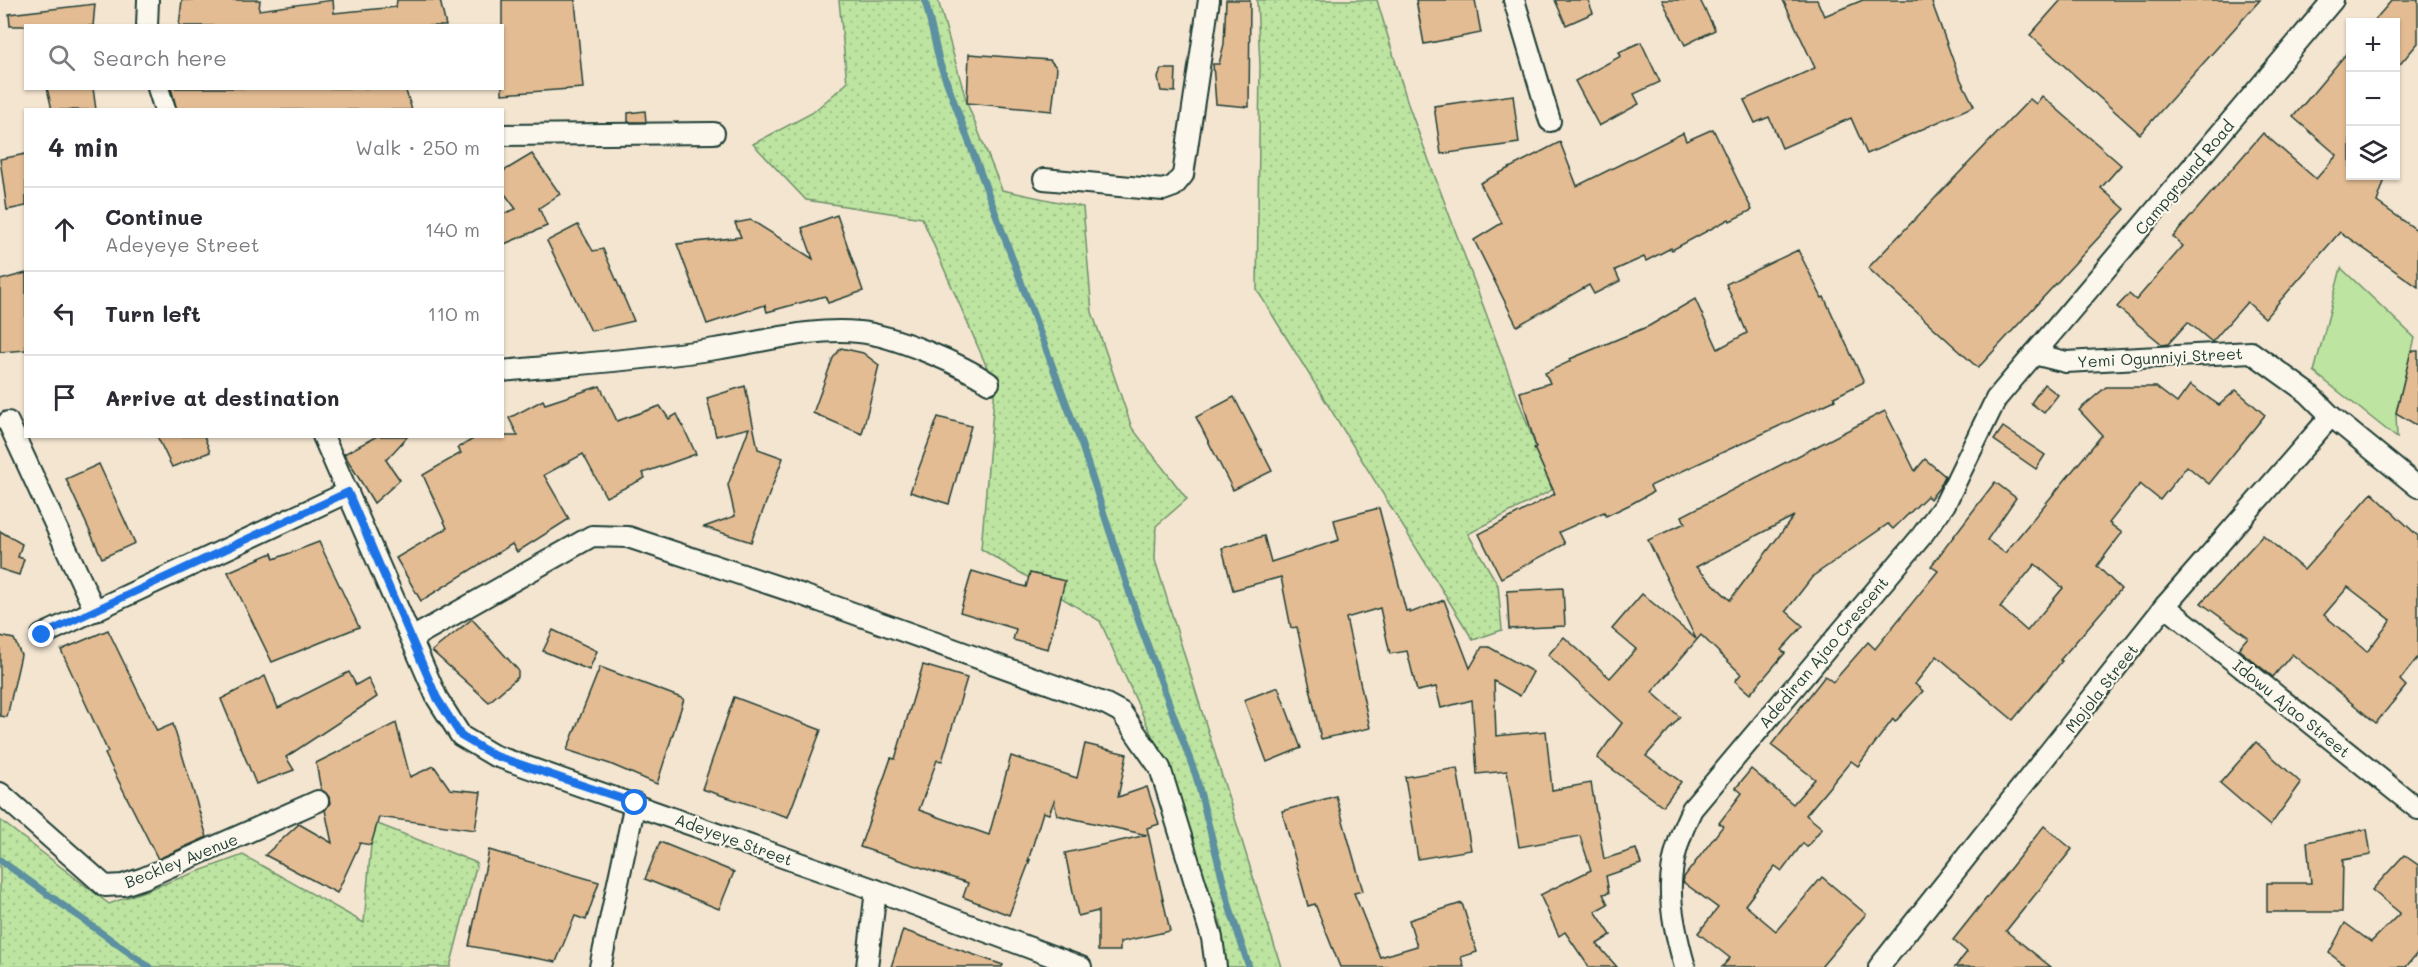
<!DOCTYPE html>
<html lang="en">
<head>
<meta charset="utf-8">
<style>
	body { margin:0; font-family:Mali,sans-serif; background:#f7f7f7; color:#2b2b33 }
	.controls { position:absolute; right:18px; top:18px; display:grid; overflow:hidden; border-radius:0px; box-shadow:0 2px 4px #0004 }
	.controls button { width:54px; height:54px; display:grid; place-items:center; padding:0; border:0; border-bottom:2px solid #e1e1e2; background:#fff; color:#2b2b33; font:30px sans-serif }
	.stop { position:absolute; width:18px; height:18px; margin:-14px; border:4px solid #1a73e8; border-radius:50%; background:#fff }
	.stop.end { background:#1a73e8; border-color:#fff; box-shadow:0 2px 6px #0008 }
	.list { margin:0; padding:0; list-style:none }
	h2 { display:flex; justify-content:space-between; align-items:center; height:78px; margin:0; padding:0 24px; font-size:26px }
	h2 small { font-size:20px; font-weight:400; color:#7c7c81 }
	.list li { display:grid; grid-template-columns:39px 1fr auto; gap:18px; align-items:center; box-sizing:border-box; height:84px; padding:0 24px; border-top:2px solid #e1e1e2 }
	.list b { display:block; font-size:22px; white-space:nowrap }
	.list p { margin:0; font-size:20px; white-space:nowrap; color:#7c7c81 }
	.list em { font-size:20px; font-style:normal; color:#7c7c81 }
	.icon { flex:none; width:33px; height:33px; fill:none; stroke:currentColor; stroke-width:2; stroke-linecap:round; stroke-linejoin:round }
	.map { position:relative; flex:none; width:2418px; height:967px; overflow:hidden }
	.search { position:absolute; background:#fff; box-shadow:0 2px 4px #0004; left:24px; top:24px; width:480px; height:66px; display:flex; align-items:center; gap:15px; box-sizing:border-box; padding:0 21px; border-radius:0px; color:#7c7c81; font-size:22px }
	.panel { position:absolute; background:#fff; box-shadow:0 2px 4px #0004; left:24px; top:108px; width:480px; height:330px; border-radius:0px }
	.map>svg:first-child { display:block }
</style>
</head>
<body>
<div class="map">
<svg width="2418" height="967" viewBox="0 0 2418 967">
	<defs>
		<pattern id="grass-dots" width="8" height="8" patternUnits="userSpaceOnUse" patternTransform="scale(1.5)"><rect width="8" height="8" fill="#bde4a0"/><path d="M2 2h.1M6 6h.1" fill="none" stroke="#a2c48a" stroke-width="1.8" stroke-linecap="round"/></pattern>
	</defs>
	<rect width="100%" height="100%" fill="#f4e5d1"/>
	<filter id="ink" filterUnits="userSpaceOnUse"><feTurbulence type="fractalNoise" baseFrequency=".0167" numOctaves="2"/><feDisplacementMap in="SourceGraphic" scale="12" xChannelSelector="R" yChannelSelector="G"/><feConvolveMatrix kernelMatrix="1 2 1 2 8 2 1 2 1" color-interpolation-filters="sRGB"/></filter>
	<g filter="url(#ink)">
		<!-- grass -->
		<g fill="url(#grass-dots)" stroke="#6e906a" stroke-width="1.5">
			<path d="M839,0H938L967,103L1002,190L1083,207L1092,312L1132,428L1187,499L1156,526L1155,560L1281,967H1225L1222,927L1169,773L1100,621L981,549L995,386L922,218L806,200L753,144L812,113L847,83Z"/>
			<path d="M1257,0H1377L1409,107L1552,490L1468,534L1498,585L1502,630L1473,640L1257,290L1260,66Z"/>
			<path d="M0,820L109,904L243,855L364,923L373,822L477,863L450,967H0Z"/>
		</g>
		<!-- park -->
		<path fill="#bde4a0" stroke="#6e906a" stroke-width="1.5" d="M2341,268L2415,338L2396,413L2397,438L2314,372Z"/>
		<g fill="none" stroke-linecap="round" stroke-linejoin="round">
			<!-- stream -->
			<g stroke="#5d90a0" stroke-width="7">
				<path d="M925,0L940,64L1081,443L1139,622L1196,776L1231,912L1249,967"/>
				<path d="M0,860L149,967"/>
			</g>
		</g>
		<!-- building -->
		<g fill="#e3bc93" stroke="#1f3d34" stroke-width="1.5" fill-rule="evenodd">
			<path d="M182,0H260L259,10L333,0L334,13L396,7L397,0H440L446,26H179Z"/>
			<path d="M502,0H575L583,88L502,94Z"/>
			<path d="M1226,0H1250L1249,107L1216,104L1213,64H1219L1224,44Z"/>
			<path d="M1416,0H1475L1481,33L1424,44Z"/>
			<path d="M1555,0H1588L1593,13L1566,25Z"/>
			<path d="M1662,0H1700L1715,30L1685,45Z"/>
			<path d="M1783,0H1817L1824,16L1863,0H1931L1958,74L1974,106L1867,154L1851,118L1782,148L1769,117L1755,123L1744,100L1815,68Z"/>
			<path d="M2061,0H2260L2140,134L2030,35Z"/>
			<path d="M2392,0H2418V43L2396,69V22H2373Z"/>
			<path d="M95,4L93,26H10L9,14Z"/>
			<path d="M1641,42L1660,82L1634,94L1639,104L1599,126L1575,81L1621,56L1619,52Z"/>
			<path d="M2350,49V176H2386L2377,202L2418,231V287L2340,232L2265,318L2247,302L2212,342L2188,322L2168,344L2163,345L2117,307L2129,294L2136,300L2183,246L2173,237L2263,133L2316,179L2337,155L2293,117Z"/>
			<path d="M969,54L1050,60L1057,68L1052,111L967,103Z"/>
			<path d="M1161,69H1176L1175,92L1161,91L1158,78Z"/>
			<path d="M47,88H93L96,110H52Z"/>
			<path d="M171,88H405L412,110H177Z"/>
			<path d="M1513,95L1519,143L1441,154L1434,106Z"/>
			<path d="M2042,96L2121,165L2101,188L2125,209L1978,368L1868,268L2030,99L2036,104Z"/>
			<path d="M645,111L646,122H628V113Z"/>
			<path d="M1713,129L1752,210L1730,221L1729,219L1672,250L1671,248L1646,261L1644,257L1615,270L1620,281L1594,294L1589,285L1517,326L1474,240L1502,223L1480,183L1560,142L1577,186L1683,133L1686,141Z"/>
			<path d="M26,154V206L7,210L0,159Z"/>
			<path d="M532,154L560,194L539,208L547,226L502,245V214L516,209L502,190V172Z"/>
			<path d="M837,215L863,291L828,303L825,296L767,312L765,305L707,324L677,244L741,237L735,223L751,220L813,259L802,228Z"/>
			<path d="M578,225L593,251L603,249L634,321L591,331L547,241Z"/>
			<path d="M1798,250L1822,298L1824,297L1864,382L1834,397L1835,400L1650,486L1653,492L1631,504L1606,516L1604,512L1559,532L1565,544L1501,578L1479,534L1555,494L1534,448L1536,447L1520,392L1550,383L1545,373L1571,361L1570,359L1649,326L1695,299L1718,349L1747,333L1726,284Z"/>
			<path d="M26,273V350L0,352V280Z"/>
			<path d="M841,348L863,353L879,365L862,434L813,413L833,358Z"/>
			<path d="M2411,351H2418V426L2396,413Z"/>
			<path d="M2044,384L2058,395L2044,413L2031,403Z"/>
			<path d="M2190,385L2219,405L2236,390L2265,415L2209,484L2187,466L2160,500L2140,484L2109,523L2122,533L2097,566L2121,589L2060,660L2062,661L2013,720L1937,656L1915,684L1923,691L1895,722L1893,719L1858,766L1851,761L1806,815L1822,828L1807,847L1803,843L1782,871L1775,866L1745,905L1776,931L1822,877L1866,914L1821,967H1722L1730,958L1698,933L1718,908L1683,882L1684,877L1723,826L1719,823L1742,793L1736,788L1751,769L1793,804L1815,779L1771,745L1825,676L1833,682L1868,642L1875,649L1938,571L1931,566L1995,482L2016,498L1987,540L2005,553L2102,435L2079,410L2106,387H2156L2177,403ZM2035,564L2063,588L2027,631L2000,607Z"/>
			<path d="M600,386L617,421L660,406L669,419L677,414L696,454L643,473L645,478L606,497L583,454L544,475L569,519L517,552L512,544L421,601L396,558L447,528L423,475L461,453L458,448L478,436H518L509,418L543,400L545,404Z"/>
			<path d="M745,386L758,449L783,458L751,542L704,527L735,516L728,485L749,428L716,436L707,398Z"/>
			<path d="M1234,397L1272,471L1233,490L1196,417Z"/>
			<path d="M1885,411L1915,471L1925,459L1945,476L1939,488L1930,499L1927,496L1893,529L1888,524L1813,576L1786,611L1803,626L1781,650L1785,653L1750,694L1735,681L1741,674L1701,635L1652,692L1680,717L1646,756L1681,782L1663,806L1597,758L1622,723L1548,655L1564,637L1610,678L1636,649L1612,629L1642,594L1696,639L1648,540L1685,523L1682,516ZM1794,516L1730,600L1696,567Z"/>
			<path d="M938,417L971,426L949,504L910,492Z"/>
			<path d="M2003,427L2045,455L2036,469L1994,440Z"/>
			<path d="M157,436H204L210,452L172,467Z"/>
			<path d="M377,436H408L386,460L400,480L374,503L344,454Z"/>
			<path d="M99,464L135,543L102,558L66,479Z"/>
			<path d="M2372,493L2418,536V657L2400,680L2406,686L2376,723L2292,654L2273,677L2238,649L2248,637L2201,603L2263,535L2304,570ZM2348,587L2391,620L2367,652L2324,615Z"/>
			<path d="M1379,508L1406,611L1410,610V613L1444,600L1470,668L1482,647H1489L1533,672L1520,696L1494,681L1496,736L1546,731L1552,790L1591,783L1604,859L1636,849L1641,864L1606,876L1609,893L1603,894L1608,904L1595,911L1611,935L1597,944L1617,967H1589L1565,932L1559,936L1540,895L1591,870L1580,836L1519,847L1507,771L1477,774L1472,700L1441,708L1436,687L1417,691L1407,651L1390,654L1380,608L1346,618L1370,728L1321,739L1297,627L1291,628L1281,577L1233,590L1222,548L1264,536L1271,562L1339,540L1334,520Z"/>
			<path d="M0,531L22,544L18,557L24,559L19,575L0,569Z"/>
			<path d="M319,542L359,627L272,662L228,572L272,553L274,559Z"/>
			<path d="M972,571L1026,587L1030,573L1065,581L1048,649L1013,640L1016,629L960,612Z"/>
			<path d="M1563,588L1565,626L1509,629L1507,591Z"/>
			<path d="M472,619L518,670V677L489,702L432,651Z"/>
			<path d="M108,630L157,731L173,724L207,837L158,859L105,754L108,752L61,650Z"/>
			<path d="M553,630L597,651L589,670L543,651Z"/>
			<path d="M0,636L14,639L21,655L7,717L0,716Z"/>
			<path d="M923,665L967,678L942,761L937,760L919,810L989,835L1011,756L1077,778L1085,744L1127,754L1118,797L1147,787L1159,824L1147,828L1170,931L1120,942V951H1098V911L1078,916L1065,853L1147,835L1057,815L1054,801L1049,814L1043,812L1028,861L1030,860L1009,915L963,897L968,883L860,847L891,758L895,759Z"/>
			<path d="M600,667L684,699L657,784L610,764L567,750Z"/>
			<path d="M349,672L356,685L368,678L377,697L286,757L294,770L256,784L221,699L265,676L278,708Z"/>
			<path d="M1278,687L1301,748L1267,762L1244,700Z"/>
			<path d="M734,697L821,730L788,817L702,789Z"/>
			<path d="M396,723L410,777L434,766L450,789L481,792L475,830L379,817L371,845L360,843L337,893L265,855L299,824L332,843L325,810L330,803L329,797L321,790L316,763Z"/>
			<path d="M2256,742L2301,783L2270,826L2220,783Z"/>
			<path d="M1457,768L1471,850L1418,859L1405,777Z"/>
			<path d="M1336,796L1363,891L1354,893L1380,957L1417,946L1409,920L1462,903L1477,952L1461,957L1464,967H1340L1315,904L1308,906L1282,811Z"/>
			<path d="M2044,826L2072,849L2006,931L2051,967H1955L1967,952L1953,940Z"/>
			<path d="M2367,829L2371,855L2343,860L2342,912H2267V883H2311L2307,842Z"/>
			<path d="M660,842L734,872L719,909L645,879Z"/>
			<path d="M489,850L599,882L586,920L575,916L556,962L469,946Z"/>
			<path d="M2404,855L2418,865V952L2406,967H2347L2329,953L2345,923L2371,942L2400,913L2372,890Z"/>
			<path d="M903,930L1003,965L1002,967H891Z"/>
		</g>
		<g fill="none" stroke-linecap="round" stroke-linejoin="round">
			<defs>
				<g id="street">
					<path d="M1514,0L1550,121"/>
					<path d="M147,26L148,0"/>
					<path d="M158,88L165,110"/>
					<path d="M502,135L714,133"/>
					<path d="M1044,179L1163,190L1174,186L1183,175L1209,0"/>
					<path d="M2034,354L2066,362L2251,352L2308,393L2331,416L2418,487"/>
					<path d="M502,371C573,364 645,360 715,349C763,342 811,327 859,332C893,335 961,364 989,383"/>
					<path d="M8,422L95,611"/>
					<path d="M323,436L437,698L461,736L493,755L876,890L1081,967"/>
					<path d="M2165,606L2418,809"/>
					<path d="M42,635L348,492"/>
					<path d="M412,638L592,536L628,537L800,594L1106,704L1121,712L1160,768L1212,938L1216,967"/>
					<path d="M0,793L105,886L123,885L144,878L318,801"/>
					<path d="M600,967L635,803"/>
					<path d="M867,967L876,890"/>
					<path d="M1685,967C1667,904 1663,869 1692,809L1920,538L1945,504L1996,399L2333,0"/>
					<path d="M1879,967L2165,606L2331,416"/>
				</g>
			</defs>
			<!-- street casing -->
			<use href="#street" stroke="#1f3d34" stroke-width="24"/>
			<!-- street -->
			<use href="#street" stroke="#fbf7ec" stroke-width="20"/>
		</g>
	</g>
	<g fill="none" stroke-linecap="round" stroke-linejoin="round" filter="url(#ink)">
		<!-- route -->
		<path stroke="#1a73e8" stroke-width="8" d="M42,635L348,492L437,698L461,736L493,755L635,803"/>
	</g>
	<g text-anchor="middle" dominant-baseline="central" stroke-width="4.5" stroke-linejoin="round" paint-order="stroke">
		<!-- street labels -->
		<g font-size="16" fill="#1f3d34" stroke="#fbf7ec">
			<text transform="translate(2184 177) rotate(-50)">Campground Road</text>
			<text transform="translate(2160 357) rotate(-3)">Yemi Ogunniyi Street</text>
			<text transform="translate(1823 652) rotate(-50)">Adediran Ajao Crescent</text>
			<text transform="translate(2101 688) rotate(-52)">Mojola Street</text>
			<text transform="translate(2292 708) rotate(39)">Idowu Ajao Street</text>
			<text transform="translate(734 839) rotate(20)">Adeyeye Street</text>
			<text transform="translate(181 860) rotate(-22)">Beckley Avenue</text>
		</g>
	</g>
</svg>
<div class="controls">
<button>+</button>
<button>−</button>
<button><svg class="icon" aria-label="layers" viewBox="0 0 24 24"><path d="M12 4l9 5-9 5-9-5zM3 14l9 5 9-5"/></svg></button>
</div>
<div class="stop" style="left:635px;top:803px"></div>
<div class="stop end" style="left:42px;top:635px"></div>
<div class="search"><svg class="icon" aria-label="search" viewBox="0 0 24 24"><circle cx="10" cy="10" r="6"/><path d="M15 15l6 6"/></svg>Search here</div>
<section class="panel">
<h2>4 min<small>Walk · 250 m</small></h2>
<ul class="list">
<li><svg class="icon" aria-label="ahead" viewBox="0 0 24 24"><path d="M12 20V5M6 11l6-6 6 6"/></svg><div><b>Continue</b><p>Adeyeye Street</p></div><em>140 m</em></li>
<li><svg class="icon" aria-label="left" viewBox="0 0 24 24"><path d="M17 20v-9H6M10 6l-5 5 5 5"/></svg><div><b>Turn left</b></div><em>110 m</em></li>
<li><svg class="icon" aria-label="arrive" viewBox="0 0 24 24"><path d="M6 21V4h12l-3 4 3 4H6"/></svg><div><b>Arrive at destination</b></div></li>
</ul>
</section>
</div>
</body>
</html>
